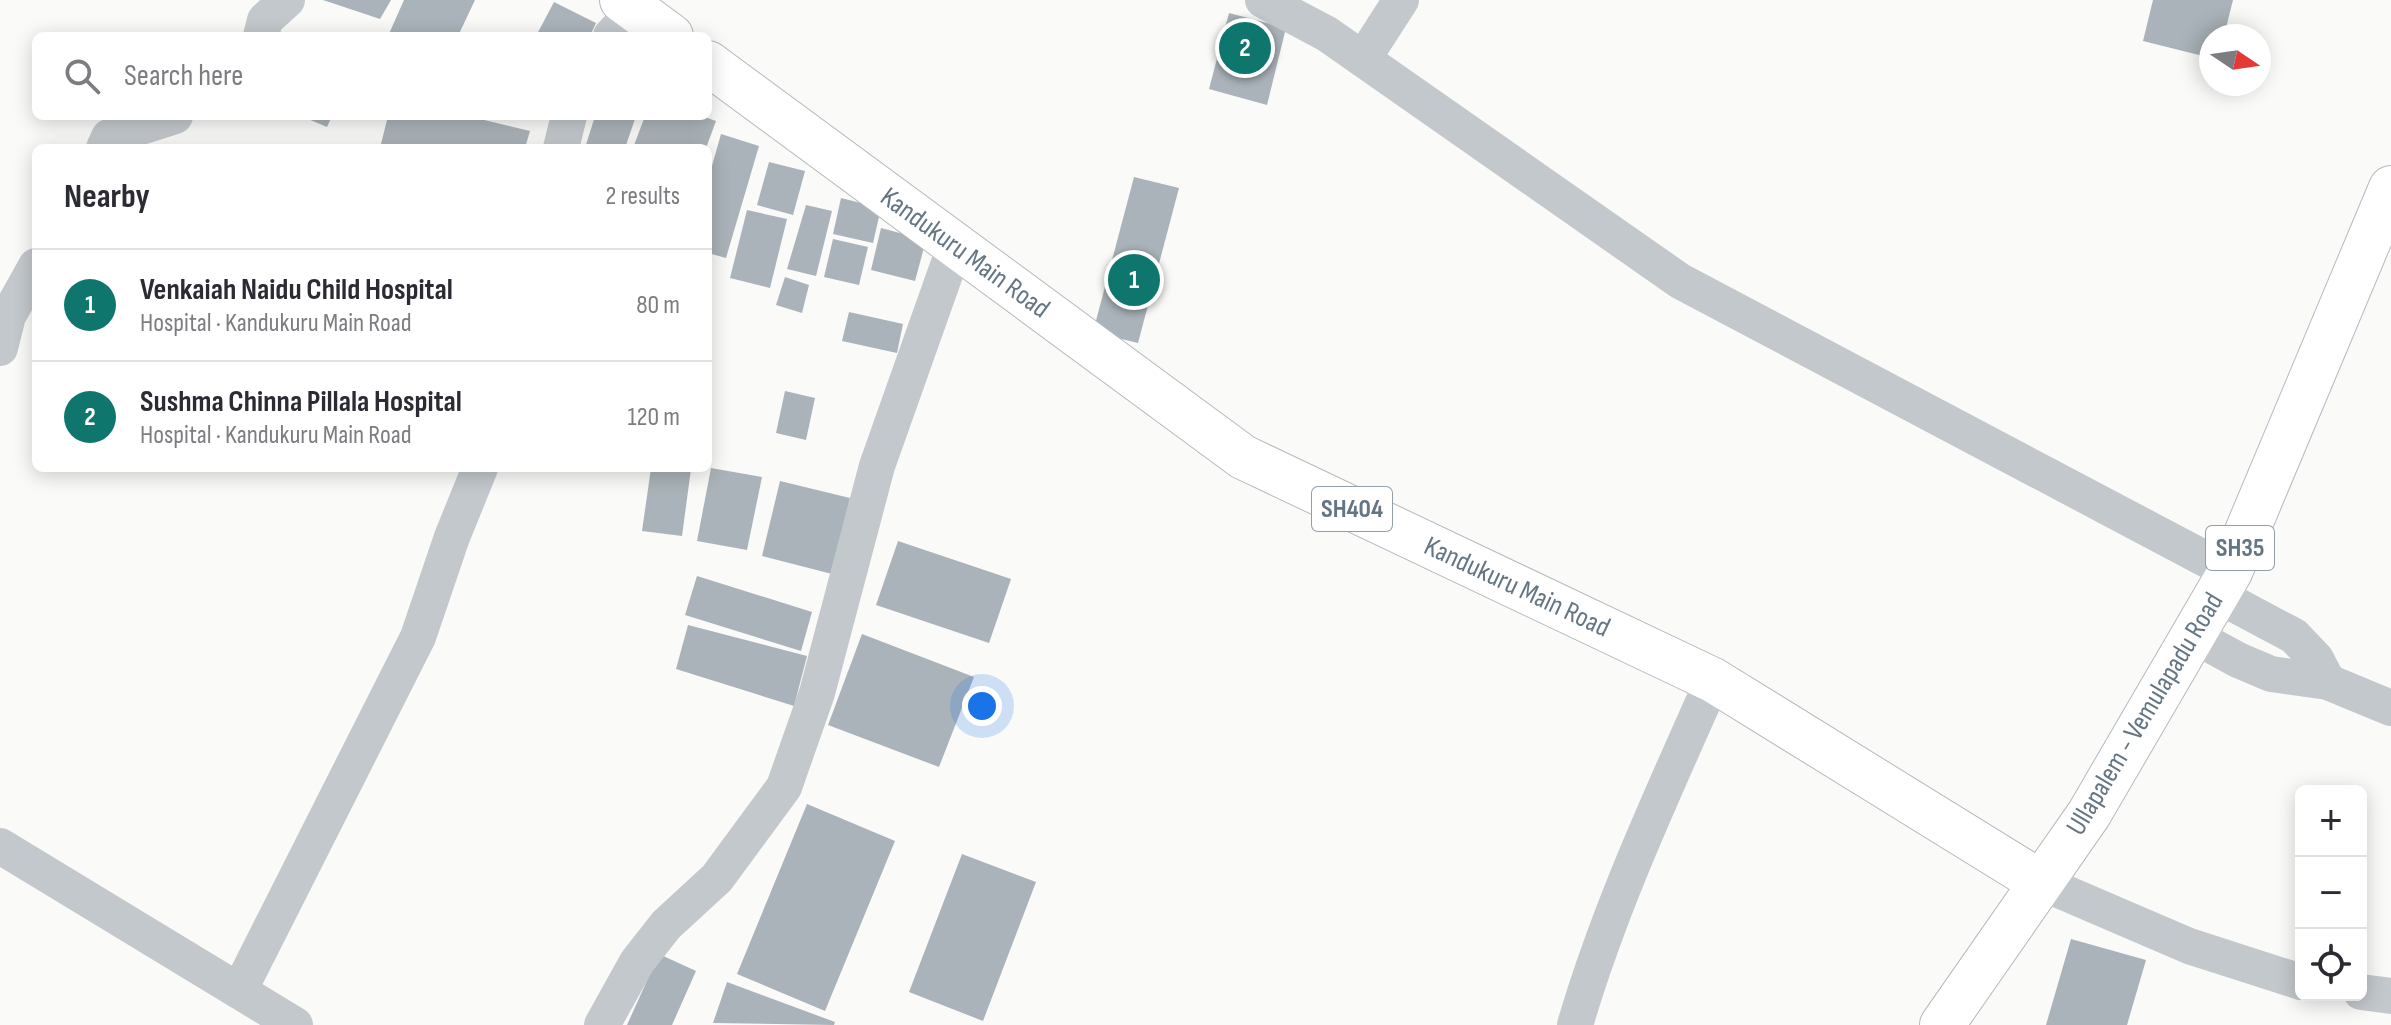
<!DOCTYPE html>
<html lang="en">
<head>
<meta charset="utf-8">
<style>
	body { margin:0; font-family:"Sofia Sans Condensed",sans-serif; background:#f7f7f7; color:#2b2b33 }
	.controls { position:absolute; right:24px; bottom:24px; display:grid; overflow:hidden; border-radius:12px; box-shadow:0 4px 20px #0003 }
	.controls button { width:72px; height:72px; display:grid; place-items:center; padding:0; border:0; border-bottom:2px solid #e1e1e2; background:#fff; color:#2b2b33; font:40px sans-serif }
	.compass { position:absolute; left:2199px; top:24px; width:72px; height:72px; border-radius:50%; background:#fff; box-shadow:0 4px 20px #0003; rotate:103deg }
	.you { position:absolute; left:982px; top:706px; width:28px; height:28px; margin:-20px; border:6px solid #fff; border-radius:50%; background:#1a73e8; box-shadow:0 0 0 12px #1a73e833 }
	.badge { display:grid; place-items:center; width:52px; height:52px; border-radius:50%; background:#0f766e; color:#fff; font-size:26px; font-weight:700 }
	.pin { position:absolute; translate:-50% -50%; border:4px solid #fff; box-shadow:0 2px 8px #0006 }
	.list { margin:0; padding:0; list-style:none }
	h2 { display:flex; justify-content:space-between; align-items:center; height:104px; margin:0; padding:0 32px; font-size:34px }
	h2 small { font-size:26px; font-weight:400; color:#7c7c81 }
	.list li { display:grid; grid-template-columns:52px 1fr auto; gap:24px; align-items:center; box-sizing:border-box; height:112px; padding:0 32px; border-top:2px solid #e1e1e2 }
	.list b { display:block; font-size:30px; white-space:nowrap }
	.list p { margin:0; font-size:26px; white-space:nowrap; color:#7c7c81 }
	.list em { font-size:26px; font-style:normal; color:#7c7c81 }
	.icon { flex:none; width:44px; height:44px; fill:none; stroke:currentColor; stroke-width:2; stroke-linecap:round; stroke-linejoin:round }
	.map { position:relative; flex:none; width:2391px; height:1025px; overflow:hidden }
	.search { position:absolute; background:#fff; box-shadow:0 4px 20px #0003; left:32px; top:32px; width:680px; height:88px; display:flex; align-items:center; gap:20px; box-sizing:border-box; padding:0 28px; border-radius:12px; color:#7c7c81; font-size:30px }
	.panel { position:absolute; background:#fff; box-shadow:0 4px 20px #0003; left:32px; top:144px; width:680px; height:328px; border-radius:12px }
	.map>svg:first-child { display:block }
</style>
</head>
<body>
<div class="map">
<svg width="2391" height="1025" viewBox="0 0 2391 1025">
	<rect width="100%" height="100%" fill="#fafaf8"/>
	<!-- building -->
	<g fill="#aab3b9">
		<path d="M323,0H391L380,19Z"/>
		<path d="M404,0H475L458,36H388Z"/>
		<path d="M2153,0H2233L2224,36H2211V58L2143,41Z"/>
		<path d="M554,2L596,23L590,36H536Z"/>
		<path d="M1229,13L1286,28L1267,105L1209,89Z"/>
		<path d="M301,116H332L327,127Z"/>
		<path d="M388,116H468L530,131L525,148H380Z"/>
		<path d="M595,116H636L625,148H585Z"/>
		<path d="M645,116H702L716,121L706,148H633Z"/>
		<path d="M721,134L759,146L726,258L708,253V180Z"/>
		<path d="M769,162L805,171L793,215L757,205Z"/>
		<path d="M1134,177L1179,188L1138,343L1093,332Z"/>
		<path d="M841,198L881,208L873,243L833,234Z"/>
		<path d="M806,205L832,211L816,276L787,269Z"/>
		<path d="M747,210L787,219L770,288L730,278Z"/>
		<path d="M881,228L926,240L915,281L871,270Z"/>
		<path d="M833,239L868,247L859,285L824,277Z"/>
		<path d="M785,277L809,285L802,313L776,305Z"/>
		<path d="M849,312L903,324L897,353L842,341Z"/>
		<path d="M785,391L815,398L806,440L776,433Z"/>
		<path d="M651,468L691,469L682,536L642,531Z"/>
		<path d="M711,468L762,477L747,550L697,541Z"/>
		<path d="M780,481L850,498L832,574L762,556Z"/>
		<path d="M898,541L1011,579L989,643L876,605Z"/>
		<path d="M697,576L812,612L801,651L685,615Z"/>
		<path d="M688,625L807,656L794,706L676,669Z"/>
		<path d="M862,634L974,677L939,767L828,725Z"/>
		<path d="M807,804L895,841L825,1011L737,974Z"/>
		<path d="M962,854L1036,882L983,1021L909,992Z"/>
		<path d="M2071,939L2146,960L2127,1025H2046Z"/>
		<path d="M659,954L696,971L672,1025H627Z"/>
		<path d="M727,982L835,1022L834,1025L713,1023Z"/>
	</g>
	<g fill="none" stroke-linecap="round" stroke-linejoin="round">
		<defs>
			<g id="primary">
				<path d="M622,0L671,36"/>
				<path d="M708,63L1243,457L1713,680L2040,882"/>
				<path d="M1942,1025L2089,814L2230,572L2391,188"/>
			</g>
		</defs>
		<!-- primary casing -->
		<use href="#primary" stroke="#b5babe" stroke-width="46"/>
		<!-- minor -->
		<g stroke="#c3c8cc" stroke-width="36">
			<path d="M1263,0L1327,34L1680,281L2230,572"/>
			<path d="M261,36L265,20L287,0"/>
			<path d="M611,36L635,10"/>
			<path d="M1363,59L1401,0"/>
			<path d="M104,148L109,137L175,116"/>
			<path d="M561,148L569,116"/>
			<path d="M0,348L8,316L36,266"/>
			<path d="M2217,595L2294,636L2316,659L2328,682"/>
			<path d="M2194,636L2238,660L2271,674L2328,682L2391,708"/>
			<path d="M0,846L295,1025"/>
			<path d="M2040,882L2189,946L2301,982"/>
			<path d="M239,991L418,637L452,537L480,468"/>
			<path d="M2361,992L2391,996"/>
			<path d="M602,1025L637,962L666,925L717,878L784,787L817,693L877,466L955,246"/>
			<path d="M1575,1025C1610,906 1663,793 1713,680"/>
		</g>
		<!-- primary -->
		<use href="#primary" stroke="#fff" stroke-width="44"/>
	</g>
	<g text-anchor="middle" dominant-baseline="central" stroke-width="8" stroke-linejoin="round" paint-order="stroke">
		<!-- shield labels -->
		<g fill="#fff" stroke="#939fa8" stroke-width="2">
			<rect x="1312" y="487" width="80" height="44" rx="6"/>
			<rect x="2206" y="526" width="68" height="44" rx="6"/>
		</g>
		<g font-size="26" font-weight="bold" fill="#657683">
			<text x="1352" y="509">SH404</text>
			<text x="2240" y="548">SH35</text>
		</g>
		<!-- street labels -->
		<g font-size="28" fill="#657683" stroke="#fff">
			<text transform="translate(965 253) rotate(36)">Kandukuru Main Road</text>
			<text transform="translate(1517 587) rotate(25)">Kandukuru Main Road</text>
			<text transform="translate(2145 714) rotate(-59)">Ullapalem - Vemulapadu Road</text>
		</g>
	</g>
</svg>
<div class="controls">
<button>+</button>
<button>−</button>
<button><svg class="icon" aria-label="locate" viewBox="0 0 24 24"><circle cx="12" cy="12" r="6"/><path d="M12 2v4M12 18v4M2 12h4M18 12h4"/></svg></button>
</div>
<svg class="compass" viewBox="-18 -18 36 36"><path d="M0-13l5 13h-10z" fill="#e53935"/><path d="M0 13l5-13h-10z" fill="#7c7c81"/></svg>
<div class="you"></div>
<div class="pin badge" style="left:1134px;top:280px">1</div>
<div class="pin badge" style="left:1245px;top:48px">2</div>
<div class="search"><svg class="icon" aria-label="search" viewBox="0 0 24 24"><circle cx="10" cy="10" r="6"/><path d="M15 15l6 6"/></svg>Search here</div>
<section class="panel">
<h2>Nearby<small>2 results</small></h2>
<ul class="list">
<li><span class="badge">1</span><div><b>Venkaiah Naidu Child Hospital</b><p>Hospital · Kandukuru Main Road</p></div><em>80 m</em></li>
<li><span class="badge">2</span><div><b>Sushma Chinna Pillala Hospital</b><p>Hospital · Kandukuru Main Road</p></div><em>120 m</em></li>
</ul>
</section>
</div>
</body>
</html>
